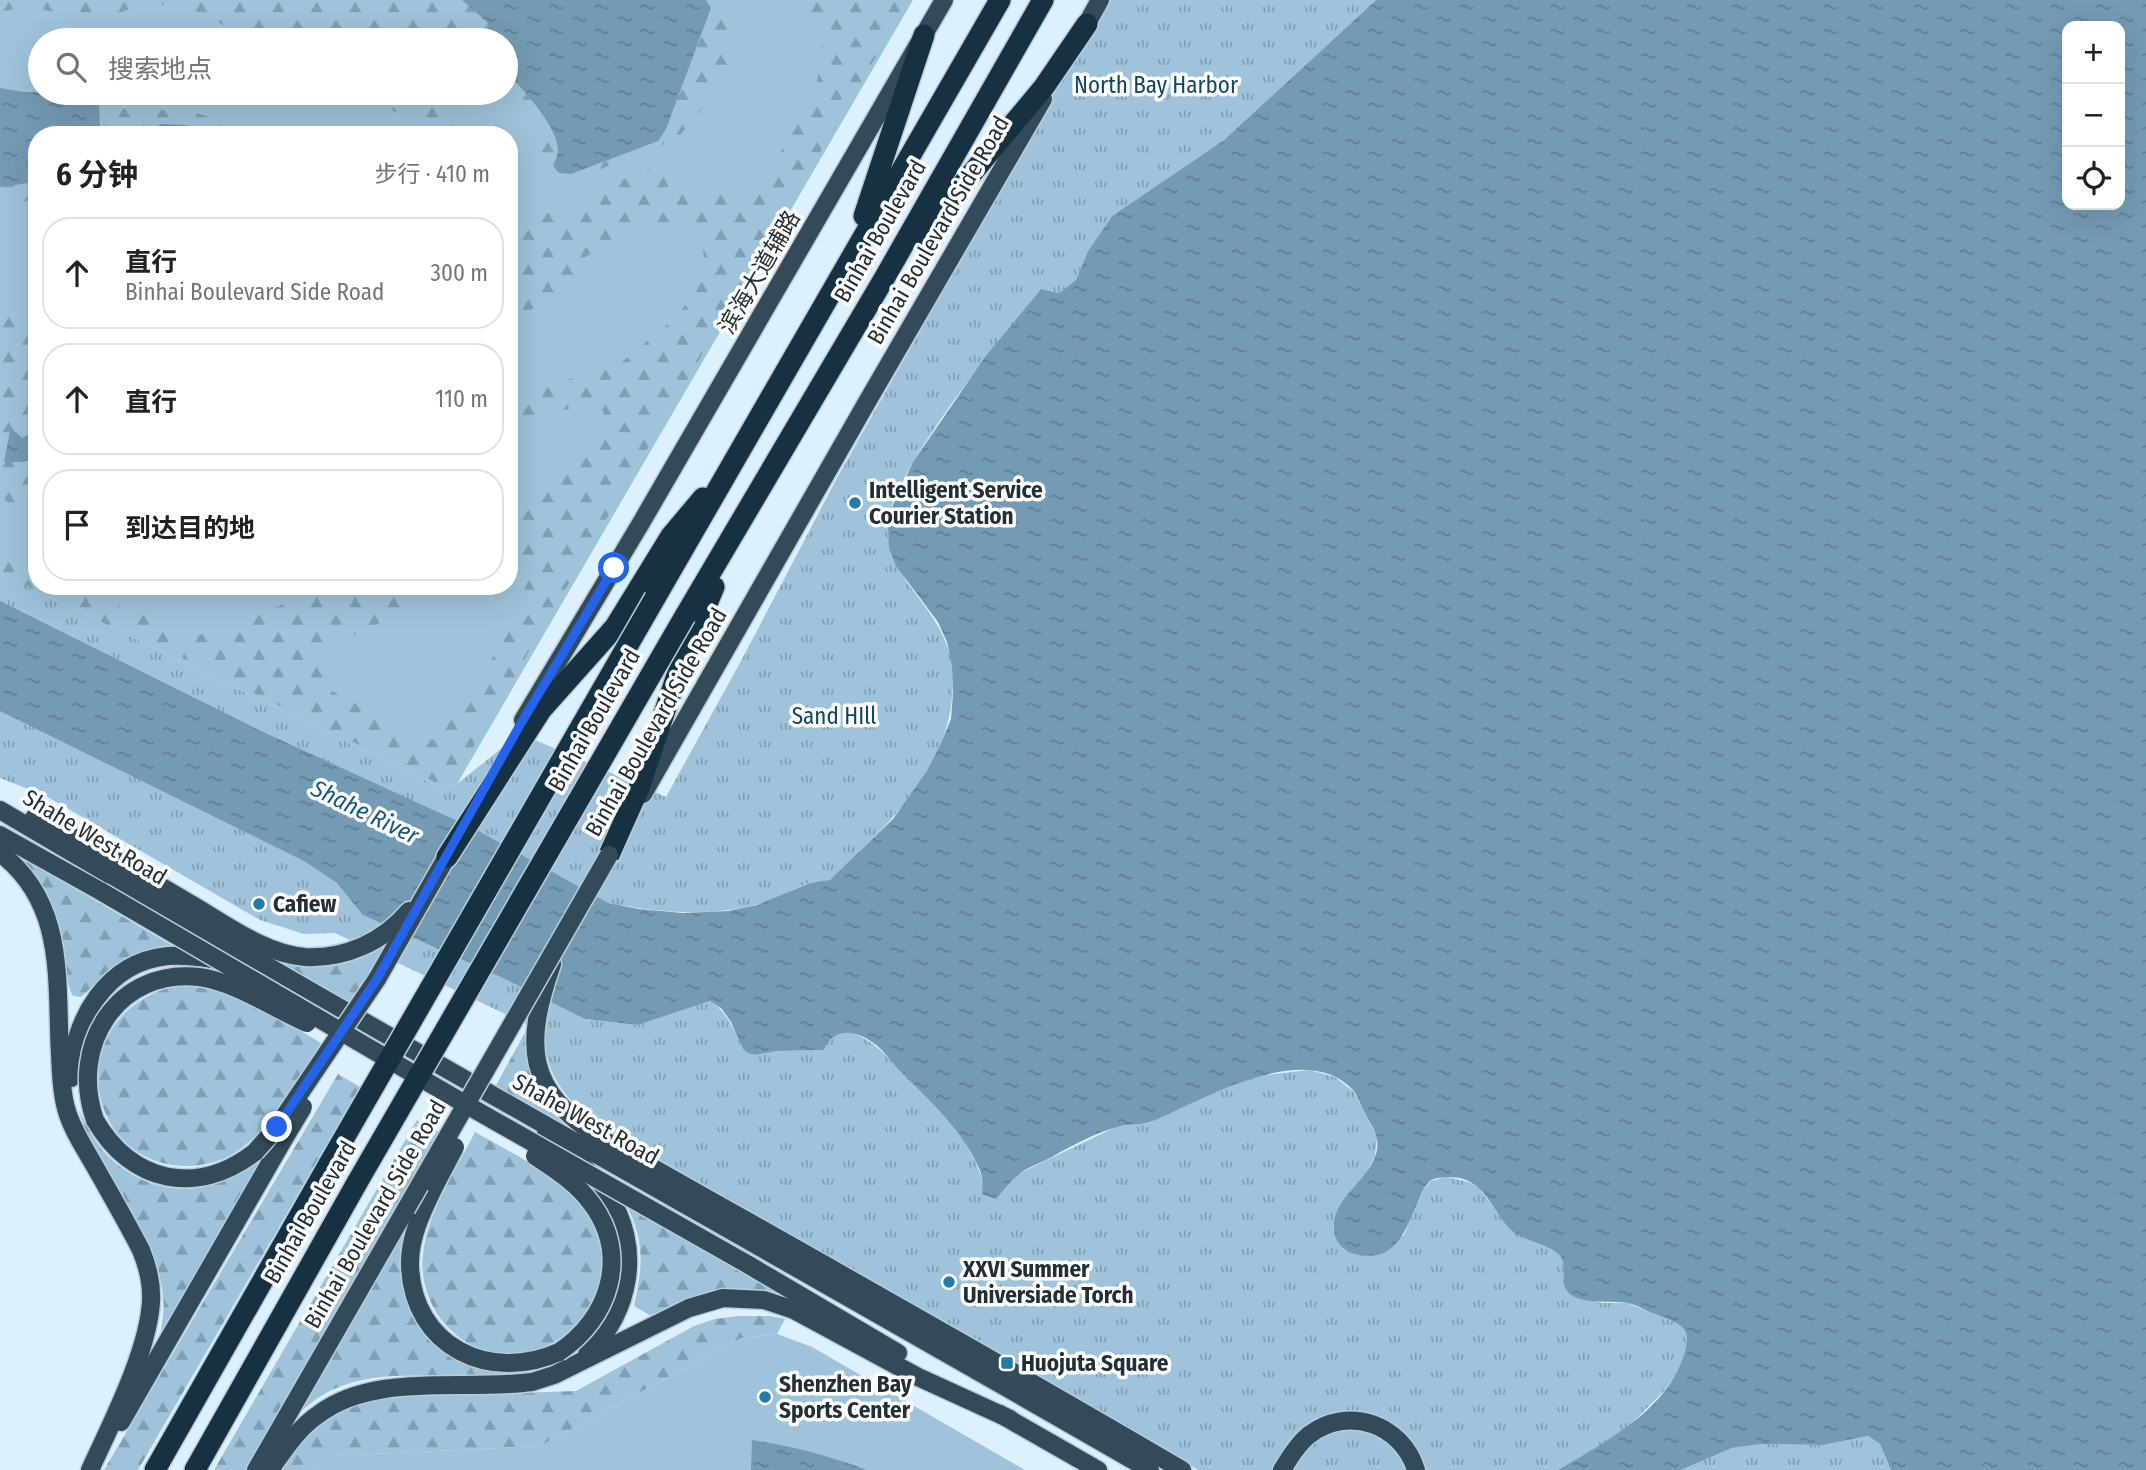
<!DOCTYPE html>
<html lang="zh">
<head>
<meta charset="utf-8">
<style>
	body { margin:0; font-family:"Fira Sans Condensed","Noto Sans SC",sans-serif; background:#f2f2f2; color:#202124 }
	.controls { position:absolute; right:21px; top:21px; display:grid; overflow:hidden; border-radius:14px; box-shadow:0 7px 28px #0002 }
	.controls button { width:63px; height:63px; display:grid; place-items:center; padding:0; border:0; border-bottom:2px solid #e0e0e0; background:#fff; color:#202124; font:35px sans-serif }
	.stop { position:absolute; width:21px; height:21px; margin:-16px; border:5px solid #2563eb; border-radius:50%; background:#fff }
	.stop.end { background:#2563eb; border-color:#fff; box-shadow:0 2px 7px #0008 }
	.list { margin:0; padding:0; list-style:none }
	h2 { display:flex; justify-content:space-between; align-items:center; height:91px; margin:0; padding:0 28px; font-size:30px }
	h2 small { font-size:23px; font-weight:400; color:#757577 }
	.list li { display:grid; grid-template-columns:46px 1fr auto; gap:21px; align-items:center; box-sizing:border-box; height:112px; margin:0 14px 14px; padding:0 14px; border:2px solid #e0e0e0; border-radius:28px }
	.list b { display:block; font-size:26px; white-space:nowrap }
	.list p { margin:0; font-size:23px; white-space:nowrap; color:#757577 }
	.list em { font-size:23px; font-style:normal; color:#757577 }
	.icon { flex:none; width:38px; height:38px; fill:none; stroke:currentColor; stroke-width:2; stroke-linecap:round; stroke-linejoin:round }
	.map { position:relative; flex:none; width:2146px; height:1470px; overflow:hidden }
	.search { position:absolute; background:#fff; box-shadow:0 7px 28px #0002; left:28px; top:28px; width:490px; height:77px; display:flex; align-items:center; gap:18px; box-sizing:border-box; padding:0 24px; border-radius:38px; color:#757577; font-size:26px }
	.panel { position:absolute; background:#fff; box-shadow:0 7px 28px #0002; left:28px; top:126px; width:490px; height:469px; border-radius:28px }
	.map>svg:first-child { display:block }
</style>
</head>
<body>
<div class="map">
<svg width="2146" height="1470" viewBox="0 0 2146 1470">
	<defs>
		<pattern id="forest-firs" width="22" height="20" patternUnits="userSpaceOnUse" patternTransform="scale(1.75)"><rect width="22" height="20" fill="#9ec3da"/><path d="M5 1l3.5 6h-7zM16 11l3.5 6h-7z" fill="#809fb2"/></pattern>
		<pattern id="park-tufts" width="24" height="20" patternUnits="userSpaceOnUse" patternTransform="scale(1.75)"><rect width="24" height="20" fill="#9ec3da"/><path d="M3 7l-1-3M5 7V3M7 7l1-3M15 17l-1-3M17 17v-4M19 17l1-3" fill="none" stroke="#809fb2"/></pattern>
		<pattern id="water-ripples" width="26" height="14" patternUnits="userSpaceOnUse" patternTransform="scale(1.75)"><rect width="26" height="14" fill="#749bb4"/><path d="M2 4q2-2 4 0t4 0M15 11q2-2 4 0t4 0" fill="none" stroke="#5f7f93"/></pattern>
	</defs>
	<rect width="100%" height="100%" fill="#ddf0fd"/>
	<!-- grass -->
	<g fill="#9ec3da" fill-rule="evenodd">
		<path d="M0,0H913L457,784L439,787L0,573ZM40,40H506V93H40ZM37,135H509V586H37Z"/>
		<path d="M777,1334L812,1347L1025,1470H317L330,1456L540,1446L741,1338Z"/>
	</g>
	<!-- forest -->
	<g fill="url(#forest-firs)">
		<path d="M0,0H462L488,23L487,40H253C212,22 194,0 143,5C129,7 116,17 102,17C66,18 37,2 0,12Z"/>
		<path d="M706,0H718L725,11L731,43L730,74L677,139L578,178C526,180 548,157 533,126C525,110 508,100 492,93H506V72L527,93L556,138L559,173L571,174L658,141L666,129L706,24L711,8Z"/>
		<path d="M799,0H909L451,785L435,782L182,658L190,637L227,628L259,613L302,598L324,586H441C426,597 410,607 394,616C369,630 328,639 318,669L332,691L419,739L433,740C478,695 504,638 528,581L529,574L509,567V510L524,504L551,476L598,441L605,417L601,406L589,403L509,426V394L614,368L623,361L668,324L693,297L703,270L704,256L701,242L692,232L679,227L636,228L582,259L565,291L559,298L509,318V247L518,218L509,190V180L524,206L560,217L600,198L608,188L633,174L648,169L663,170L669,190L676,194H741L781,152L797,122L810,109L815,97L824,31Z"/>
		<path d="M90,93H101L123,109L191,111L226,123L269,130L281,135H203L195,129H153L151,135H100L99,100Z"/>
		<path d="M363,93H466L459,103L454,126L469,135H444L434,128L376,104Z"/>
		<path d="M37,182V200L0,205V187Z"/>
		<path d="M37,312V430L22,438L24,462L37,457V502C22,509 10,508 0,494V313Z"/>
		<path d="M0,550L37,563V586H82L89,604L116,599C122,612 127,618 140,614C150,618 172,624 172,638C173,642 168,650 167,654L0,573Z"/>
		<path d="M7,849L178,949L126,961L101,979L81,997L73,996C66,984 67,967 65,953C59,908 41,879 7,849Z"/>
		<path d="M378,949L383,953L361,989L347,1005L268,958C310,970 339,972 378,949Z"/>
		<path d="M175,986C231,984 275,1016 321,1043C297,1079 275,1124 240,1149C226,1160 208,1165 190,1166C83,1168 59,1016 175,986Z"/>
		<path d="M528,1027C526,1076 540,1100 574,1134L494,1089Z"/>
		<path d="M338,1074L360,1087L138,1470H104Z"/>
		<path d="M78,1109C87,1125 94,1142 107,1155C158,1206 224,1195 272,1149L158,1346C161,1330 165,1313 163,1297C160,1249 125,1205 102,1164C92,1146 85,1128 78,1109Z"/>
		<path d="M417,1120L440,1133L258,1449L246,1470H214Z"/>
		<path d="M475,1132C510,1152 549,1170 576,1200C658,1292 524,1413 444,1323C428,1304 420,1278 423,1254C428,1211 456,1170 475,1132Z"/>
		<path d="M626,1204L798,1302C739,1283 706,1291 651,1316L634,1306C643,1266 645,1241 626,1204Z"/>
		<path d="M415,1208C411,1217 407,1225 404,1234C386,1292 426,1353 483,1369C501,1373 519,1372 537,1371C517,1375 498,1377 478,1377C431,1377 376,1369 332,1390C317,1397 305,1408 293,1418Z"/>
		<path d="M738,1316H770L785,1319L777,1334L741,1338L540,1446L331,1456L317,1470H278L305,1431L341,1407L385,1397L576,1391L694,1326L715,1319Z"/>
	</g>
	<!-- park -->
	<g fill="url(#park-tufts)">
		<path d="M1107,0H1376L1224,140L1112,216L1088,251L1076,280L1059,293L1041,289C1005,333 887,475 888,528C889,586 947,609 952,669C959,745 911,802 860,851C853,858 838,877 830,880C824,883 815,881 809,883C790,890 774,901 755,905C707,917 656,912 608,903L585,1019L638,1025L710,1001C728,1013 734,1030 743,1049L755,1055L777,1051L823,1050C844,1001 896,1066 915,1085C927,1098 942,1110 953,1125C965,1142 978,1162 983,1183L1018,1174L1118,1126L1149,1123L1227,1086L1256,1076L1309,1070L1335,1077L1354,1092L1377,1137L1375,1156L1363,1179L1338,1210L1333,1227L1343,1249L1355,1254L1370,1255L1404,1235L1424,1189L1431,1181L1446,1177L1469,1182L1479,1188L1511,1230L1548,1247L1560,1256L1564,1262V1283L1567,1291L1576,1297L1602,1303H1627L1677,1323L1685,1329L1688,1339L1681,1367L1665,1390L1624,1431L1558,1470H1198L603,1132C569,1099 547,1083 543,1032L335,933L304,934L260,920L46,796L0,778V573L439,787L457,784L502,748L526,740H535L666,797L741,661L837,478Z"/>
		<path d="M1868,1436L1880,1444L1891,1470H1681L1732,1448L1762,1444L1823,1445Z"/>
	</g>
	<!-- water -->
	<g fill="url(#water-ripples)" fill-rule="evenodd">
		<path d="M462,0H706L711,8L666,129L658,141L571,174L559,173L553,166C555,161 558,155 558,150C558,127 522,88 506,72V40H487L488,23Z"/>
		<path d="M1376,0H2146V1470H1891L1880,1444L1868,1436L1823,1445L1762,1444L1732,1448L1681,1470H1558C1605,1442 1670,1409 1685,1351C1687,1342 1689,1335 1683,1328C1676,1321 1664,1318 1655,1314C1646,1311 1636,1304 1627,1303C1611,1300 1579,1306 1567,1291C1559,1281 1569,1266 1560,1256C1546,1242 1525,1242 1511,1230C1494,1213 1486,1184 1460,1178C1452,1177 1437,1176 1430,1181C1424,1186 1421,1195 1418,1202C1405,1232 1395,1264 1354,1254C1334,1248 1329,1227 1338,1209C1349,1186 1385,1165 1376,1135C1374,1128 1368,1120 1365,1113C1361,1106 1358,1097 1354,1091C1306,1037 1203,1100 1153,1121C1142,1126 1128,1123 1117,1127C1091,1134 1067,1149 1044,1161C1035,1165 1024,1169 1017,1176C1009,1182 1003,1191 996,1199L982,1194C983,1185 983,1177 979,1168C961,1128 928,1099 898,1069C890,1060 882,1048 872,1042C854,1029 832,1028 824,1050L777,1051L755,1055L748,1053L743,1049L731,1022L722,1009L710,1001L638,1025L585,1019L501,977L363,915L337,883L304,861L0,711V601L261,731L477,830L608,903L639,909L683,913L728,911L757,905L810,883L830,880L893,819L927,771L941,743L951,719L953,693L952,667L947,642L938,622L896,566L889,548L888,527L893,505L913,462L985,357L1041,289L1059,293L1076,280L1088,251L1112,216L1224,140ZM2067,26H2120V205H2067Z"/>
		<path d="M0,88L23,92L90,93L99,100L100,135H37V182L0,187Z"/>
		<path d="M161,124L186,125L203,135H151L153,129Z"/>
		<path d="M37,430V457L24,462H4L10,431L16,432L22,438Z"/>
		<path d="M752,1440C792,1446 829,1456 867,1470H751Z"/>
	</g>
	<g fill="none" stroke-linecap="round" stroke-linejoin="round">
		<defs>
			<g id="primary">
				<path d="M1080,36L1100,0"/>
				<path d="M523,720L641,523L944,0"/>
				<path d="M643,794L867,402L1043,99"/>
				<path d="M0,810C380,1035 767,1249 1150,1470"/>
				<path d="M34,818C88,843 138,873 189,903C224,923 264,954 305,957C345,959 383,942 409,911"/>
				<path d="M0,835L102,892"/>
				<path d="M0,853C66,903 56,980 60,1054C61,1072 61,1090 66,1108C71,1128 84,1147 94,1165C110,1193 126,1221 141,1250C148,1267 152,1284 151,1302C148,1352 111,1424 90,1470"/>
				<path d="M552,964C524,1045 525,1090 602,1139C796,1249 990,1357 1182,1470"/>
				<path d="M377,979L453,846"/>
				<path d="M71,1078C72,1021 106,962 168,956C184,955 201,957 217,960"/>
				<path d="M95,1120C131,1183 197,1197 255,1152"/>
				<path d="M546,1134C568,1151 591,1171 607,1194C643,1245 631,1313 587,1354"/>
				<path d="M435,1185C423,1210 409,1237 410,1266C413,1347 490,1383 559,1352"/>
				<path d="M747,1264L898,1353"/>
				<path d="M1000,1414L1098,1470"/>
				<path d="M121,1422L285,1137"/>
				<path d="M256,1470L406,1209"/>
				<path d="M270,1470C284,1450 298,1428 319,1414C375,1372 464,1391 532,1382L554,1375L689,1308L723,1298L764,1300L794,1310L918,1377L1010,1419"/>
				<path d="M1282,1470C1290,1457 1298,1444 1309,1435C1348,1405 1402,1424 1416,1470"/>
			</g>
			<g id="highway">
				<path d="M864,216L924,35"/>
				<path d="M918,238L1044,87L1087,24"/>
				<path d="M655,598L1000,0"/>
				<path d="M685,616L885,277L1043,0"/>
				<path d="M609,855L639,788L676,678L714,587"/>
				<path d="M447,857L541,710L615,627L671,536L703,498"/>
				<path d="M155,1470L329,1164"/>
				<path d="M195,1470L358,1181"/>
			</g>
		</defs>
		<!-- primary casing -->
		<use href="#primary" stroke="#bbcdd9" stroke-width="21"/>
		<!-- highway casing -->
		<use href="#highway" stroke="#bbcdd9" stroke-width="24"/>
		<!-- primary -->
		<use href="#primary" stroke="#334b59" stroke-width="18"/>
		<!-- highway -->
		<use href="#highway" stroke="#163242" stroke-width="21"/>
		<defs>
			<g id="primary-bridge">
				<path d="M102,892L465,1104L747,1264"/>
				<path d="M95,1120C69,1046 117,968 199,977C233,981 275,1009 307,1023"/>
				<path d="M285,1137L303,1107"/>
				<path d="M255,1152L277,1127L377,979"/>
				<path d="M535,1156C556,1170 577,1183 592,1204C630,1256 609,1319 559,1352"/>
				<path d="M435,1185L455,1147"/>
				<path d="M406,1209L609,855"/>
			</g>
			<g id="highway-bridge">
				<path d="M329,1164L655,598"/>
				<path d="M358,1181L685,616"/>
			</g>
		</defs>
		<!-- primary-bridge casing -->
		<use href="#primary-bridge" stroke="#bbcdd9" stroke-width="21" stroke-linecap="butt"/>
		<!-- highway-bridge casing -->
		<use href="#highway-bridge" stroke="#bbcdd9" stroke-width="24" stroke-linecap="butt"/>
		<!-- primary-bridge -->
		<use href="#primary-bridge" stroke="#334b59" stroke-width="18"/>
		<!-- highway-bridge -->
		<use href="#highway-bridge" stroke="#163242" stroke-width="21"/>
	</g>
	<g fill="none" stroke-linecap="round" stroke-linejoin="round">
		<!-- route -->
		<path stroke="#2563eb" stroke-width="9" d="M277,1127L377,979L520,725L614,568"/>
	</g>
	<!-- markers -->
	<g fill="#227ba9" stroke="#fff" stroke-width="2.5">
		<circle cx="855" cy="503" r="7"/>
		<circle cx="259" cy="904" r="7"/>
		<circle cx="949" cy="1282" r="7"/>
		<rect x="1000" y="1356" width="14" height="14" rx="3.5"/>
		<circle cx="765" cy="1397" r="7"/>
	</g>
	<g text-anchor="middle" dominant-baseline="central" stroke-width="7" stroke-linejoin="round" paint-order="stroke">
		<!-- park labels -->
		<g font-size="23" fill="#13455f" stroke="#fff">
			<text x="1156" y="85">North Bay Harbor</text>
			<text x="834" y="716">Sand HIll</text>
		</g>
		<!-- street labels -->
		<g font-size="23" fill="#222f37" stroke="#fff">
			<text transform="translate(938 230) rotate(-60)">Binhai Boulevard Side Road</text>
			<text transform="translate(880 231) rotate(-60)">Binhai Boulevard</text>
			<text transform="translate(759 272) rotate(-60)">滨海大道辅路</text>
			<text transform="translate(594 720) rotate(-60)">Binhai Boulevard</text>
			<text transform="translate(656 722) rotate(-60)">Binhai Boulevard Side Road</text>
			<text transform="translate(95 837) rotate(31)">Shahe West Road</text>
			<text transform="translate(586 1119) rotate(29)">Shahe West Road</text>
			<text transform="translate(310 1212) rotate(-60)">Binhai Boulevard</text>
			<text transform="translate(375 1214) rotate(-60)">Binhai Boulevard Side Road</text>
		</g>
		<!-- poi labels -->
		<g font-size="23" font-weight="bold" fill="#222f37" stroke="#fff" text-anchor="start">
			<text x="869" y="490">Intelligent Service<tspan x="869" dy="26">Courier Station</tspan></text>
			<text x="273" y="904">Cafiew</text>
			<text x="963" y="1269">XXVI Summer<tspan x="963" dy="26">Universiade Torch</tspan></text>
			<text x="1021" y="1363">Huojuta Square</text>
			<text x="779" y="1384">Shenzhen Bay<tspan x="779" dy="26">Sports Center</tspan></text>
		</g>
		<!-- water labels -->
		<g font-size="24" font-style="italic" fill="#14587b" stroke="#fff">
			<text transform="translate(365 812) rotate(26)">Shahe River</text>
		</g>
	</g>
</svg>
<div class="controls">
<button>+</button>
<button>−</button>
<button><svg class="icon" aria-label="locate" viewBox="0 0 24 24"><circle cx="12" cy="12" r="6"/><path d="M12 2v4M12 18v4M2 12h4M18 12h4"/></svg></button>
</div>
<div class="stop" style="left:614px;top:568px"></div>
<div class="stop end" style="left:277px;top:1127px"></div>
<div class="search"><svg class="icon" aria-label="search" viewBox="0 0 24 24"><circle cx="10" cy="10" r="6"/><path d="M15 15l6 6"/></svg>搜索地点</div>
<section class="panel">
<h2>6 分钟<small>步行 · 410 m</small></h2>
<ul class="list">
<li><svg class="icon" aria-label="ahead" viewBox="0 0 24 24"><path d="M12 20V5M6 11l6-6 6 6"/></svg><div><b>直行</b><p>Binhai Boulevard Side Road</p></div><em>300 m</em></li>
<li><svg class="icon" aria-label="ahead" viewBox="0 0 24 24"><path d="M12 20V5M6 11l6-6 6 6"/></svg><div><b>直行</b></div><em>110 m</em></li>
<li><svg class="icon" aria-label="arrive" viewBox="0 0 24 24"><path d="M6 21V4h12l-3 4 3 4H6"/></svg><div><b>到达目的地</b></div></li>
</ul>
</section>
</div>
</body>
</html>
